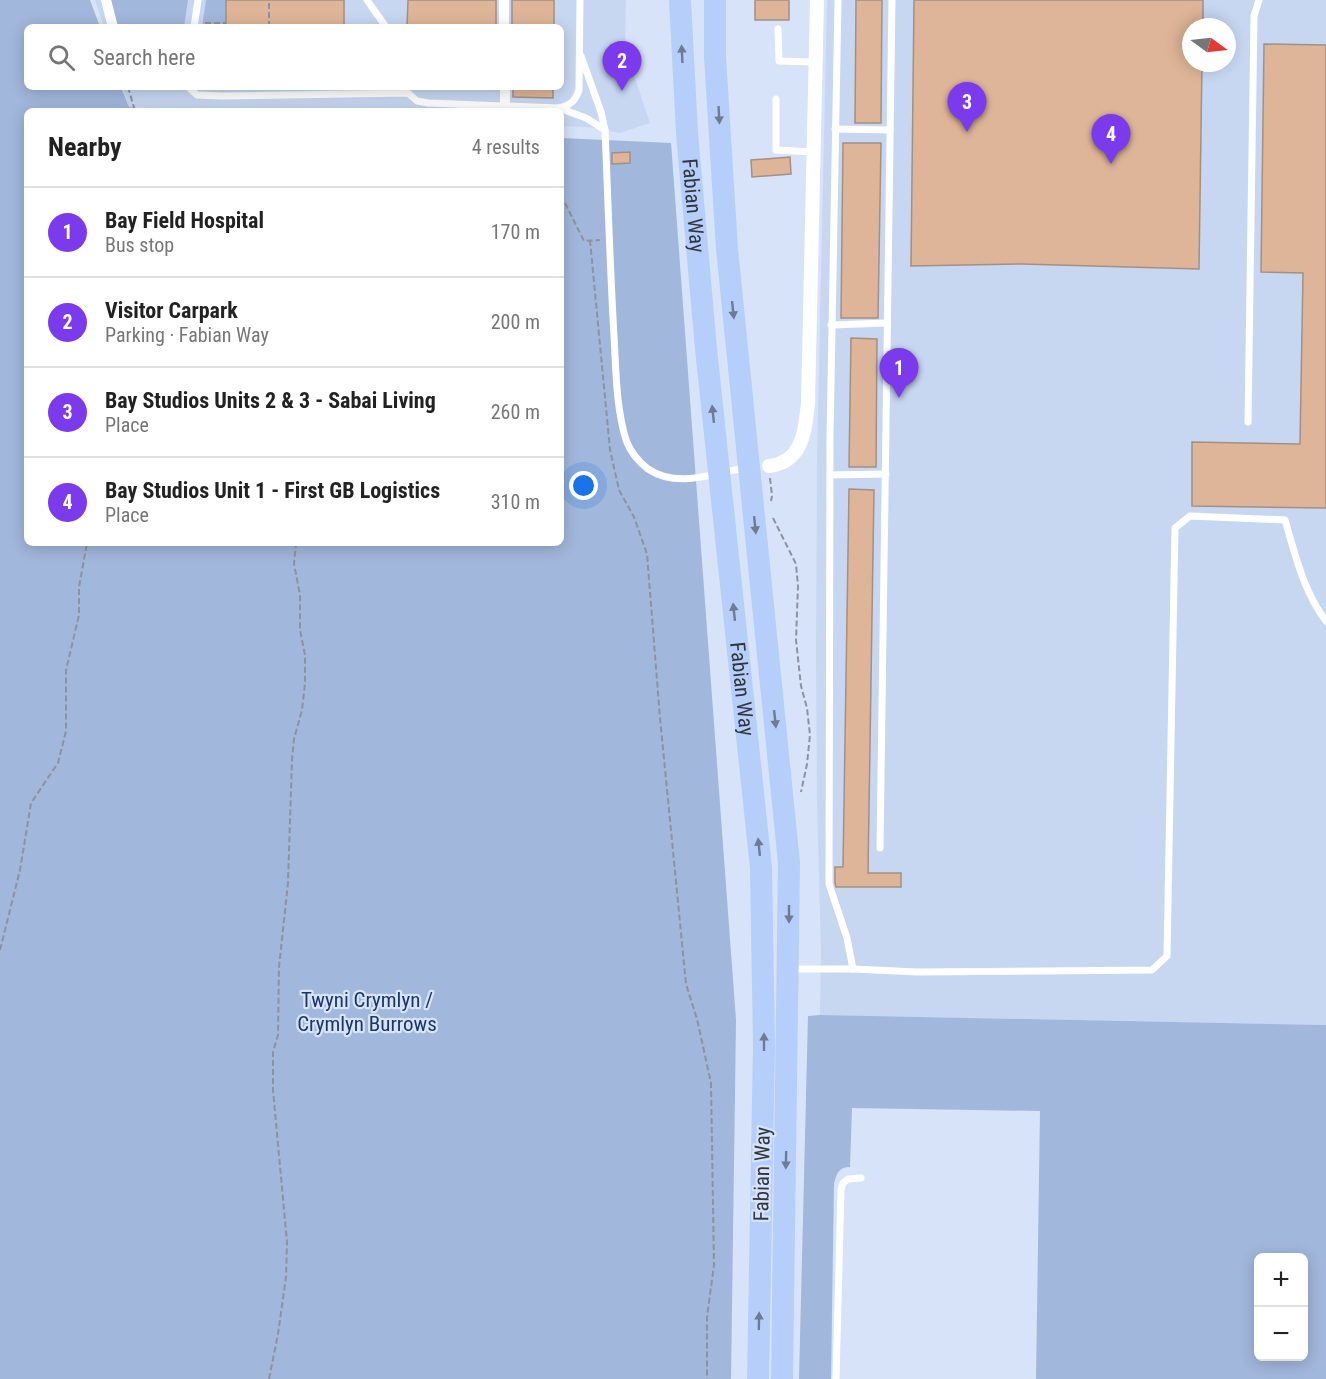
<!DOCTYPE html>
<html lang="en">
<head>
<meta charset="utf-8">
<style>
	body { margin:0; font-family:"Roboto Condensed",sans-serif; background:#f6f6f6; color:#222 }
	.controls { position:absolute; right:18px; bottom:18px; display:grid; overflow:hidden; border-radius:9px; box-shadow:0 3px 15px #0003 }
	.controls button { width:54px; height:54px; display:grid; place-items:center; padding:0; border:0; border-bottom:2px solid #e0e0e0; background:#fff; color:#222; font:30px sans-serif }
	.compass { position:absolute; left:1182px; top:18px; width:54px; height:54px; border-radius:50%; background:#fff; box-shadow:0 3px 15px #0003; rotate:105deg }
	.you { position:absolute; left:584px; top:486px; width:21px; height:21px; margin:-15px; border:4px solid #fff; border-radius:50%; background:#1a73e8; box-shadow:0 0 0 9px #1a73e833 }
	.badge { display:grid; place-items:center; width:39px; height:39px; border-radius:50%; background:#7c3aed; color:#fff; font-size:20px; font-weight:700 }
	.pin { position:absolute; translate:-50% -50px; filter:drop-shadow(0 2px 3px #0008) }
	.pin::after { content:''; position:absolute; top:32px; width:21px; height:18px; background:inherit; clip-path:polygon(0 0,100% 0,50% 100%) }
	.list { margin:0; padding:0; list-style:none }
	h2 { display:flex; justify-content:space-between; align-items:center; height:78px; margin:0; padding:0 24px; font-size:26px }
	h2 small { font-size:20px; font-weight:400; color:#767676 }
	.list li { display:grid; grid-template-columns:39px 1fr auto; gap:18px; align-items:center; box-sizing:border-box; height:90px; padding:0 24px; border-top:2px solid #e0e0e0 }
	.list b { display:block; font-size:22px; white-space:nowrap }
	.list p { margin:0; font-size:20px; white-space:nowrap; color:#767676 }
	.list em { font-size:20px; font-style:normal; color:#767676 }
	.icon { flex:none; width:33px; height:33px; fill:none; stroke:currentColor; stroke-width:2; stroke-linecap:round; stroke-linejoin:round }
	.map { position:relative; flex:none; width:1326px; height:1379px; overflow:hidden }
	.search { position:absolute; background:#fff; box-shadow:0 3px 15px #0003; left:24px; top:24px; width:540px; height:66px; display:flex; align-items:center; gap:15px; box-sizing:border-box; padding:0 21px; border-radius:9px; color:#767676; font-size:22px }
	.panel { position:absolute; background:#fff; box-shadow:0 3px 15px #0003; left:24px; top:108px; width:540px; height:438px; border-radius:9px }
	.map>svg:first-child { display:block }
</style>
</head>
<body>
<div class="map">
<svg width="1326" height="1379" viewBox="0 0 1326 1379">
	<rect width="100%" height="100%" fill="#d7e3f8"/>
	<!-- built -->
	<g fill="#c7d7f1" fill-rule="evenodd">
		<path d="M95,0H626L625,48L650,123L620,133L588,127L561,126V111H223L129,107L123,87H561V27H104Z"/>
		<path d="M827,0H1326V1025L820,1015L821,952L817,801L816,658L817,460ZM1191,27H1227V63H1191Z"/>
	</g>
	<!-- green -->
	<g fill="#a1b7db" fill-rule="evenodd">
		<path d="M0,0H90L100,27H27V87H121L129,107L161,111H27V543H561V138L671,143L736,1020L731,1379H0Z"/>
		<path d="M109,0H188L184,27H117Z"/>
		<path d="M206,0H226V27H202Z"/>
		<path d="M820,1015L1326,1025V1379H1036L1040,1111L852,1108L850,1167C839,1167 837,1173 834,1183L831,1379H799L808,1016ZM1258,1258H1304V1356H1258Z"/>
	</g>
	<!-- building -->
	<g fill="#deb598" stroke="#a39083" stroke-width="1.5">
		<rect x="226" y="0" width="118" height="27"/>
		<path d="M408,0H496V27H407Z"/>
		<rect x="512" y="0" width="42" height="27"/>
		<rect x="755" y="0" width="34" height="20"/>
		<path d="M856,0H882L881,123H855Z"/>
		<path d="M914,0H1203V27H1191V63H1202L1199,269L1022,264L911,266Z"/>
		<path d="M1264,44L1326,45V508L1192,506V442L1300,444L1303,273L1261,272Z"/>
		<path d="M513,87H553V98L513,97Z"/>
		<path d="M843,143H881L878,318H841Z"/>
		<path d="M630,152V163L612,164V153Z"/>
		<path d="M790,157L791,174L752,177L751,160Z"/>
		<path d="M851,338L877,339L876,467H849Z"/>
		<path d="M849,489L874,490L868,873H901V887H836L835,883V867H843Z"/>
	</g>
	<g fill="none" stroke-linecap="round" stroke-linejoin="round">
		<!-- path -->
		<g stroke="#8b93a2" stroke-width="2" stroke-dasharray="6 3" stroke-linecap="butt">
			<path d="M205,23H226"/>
			<path d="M269,27V0"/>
			<path d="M128,87L135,111"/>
			<path d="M561,195L584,241L600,240"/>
			<path d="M590,240L610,450L619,490L634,517L647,554L660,718L686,984L697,1019L711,1083L714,1265L707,1317V1379"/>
			<path d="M770,478L772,496L771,501"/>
			<path d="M773,518L796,564L798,586L796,640L801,686L807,708L810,735L807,764L801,792"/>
			<path d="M0,950L20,870L31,803L58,763L66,731V670L79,615V587L87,543"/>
			<path d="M269,1379L278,1334L286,1277L287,1242L273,1090V1052L278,1035L279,967L288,883L292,759L294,739L302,710L305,684V655L300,630V595L294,564L296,543"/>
		</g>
		<!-- service -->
		<g stroke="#fff" stroke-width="7">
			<path d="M367,0L386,27"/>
			<path d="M838,0L830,438L829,884L847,938L853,969"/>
			<path d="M194,27L198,0"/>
			<path d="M778,29L779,61L815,62"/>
			<path d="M581,56L601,112L605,130"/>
			<path d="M188,87L197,95L222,96L408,93L417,101L428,103L559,108C571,105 575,101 579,90L580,0"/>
			<path d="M776,99V150L813,152"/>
			<path d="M559,108L586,118L605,130C608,199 610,267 614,336C616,370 616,407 626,440C630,451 639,462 648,469C678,489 714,473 745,468"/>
			<path d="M835,129L890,130"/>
			<path d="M831,325L887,323"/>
			<path d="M1248,422L1254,16L1259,0"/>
			<path d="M830,475L886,474"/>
			<path d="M880,848L892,0"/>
			<path d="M791,969H853L917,972L1152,970L1167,956L1175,528L1190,516L1285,520C1295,554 1304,593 1326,621"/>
			<path d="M836,1379L841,1190L843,1183L848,1179L861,1178"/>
		</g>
		<!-- pedestrian -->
		<g stroke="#fff" stroke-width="10">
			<path d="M106,0L113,27"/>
			<path d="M504,27V0"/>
			<path d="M505,87V106"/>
		</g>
		<!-- minor -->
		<path stroke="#fff" stroke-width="14" d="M769,466C803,462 805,431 808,403L817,0"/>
		<!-- trunk -->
		<g stroke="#b6cffa" stroke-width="22">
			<path id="s1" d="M680,0L687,133L706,349L761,868L764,1045L758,1379"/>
			<path d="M715,0V57L727,249L789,863L782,1379"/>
		</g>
	</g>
	<!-- one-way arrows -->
	<defs><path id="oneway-solid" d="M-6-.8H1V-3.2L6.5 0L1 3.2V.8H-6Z" transform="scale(1.5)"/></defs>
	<g fill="#6d7b93">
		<use href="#oneway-solid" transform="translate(682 54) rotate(-93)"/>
		<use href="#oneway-solid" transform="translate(719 115) rotate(87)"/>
		<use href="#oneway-solid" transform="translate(733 310) rotate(84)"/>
		<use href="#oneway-solid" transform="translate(713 414) rotate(-96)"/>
		<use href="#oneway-solid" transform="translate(755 525) rotate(84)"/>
		<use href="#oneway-solid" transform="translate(734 612) rotate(-96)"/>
		<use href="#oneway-solid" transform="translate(775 719) rotate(84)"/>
		<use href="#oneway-solid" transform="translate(759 847) rotate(-96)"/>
		<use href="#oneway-solid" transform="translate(789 914) rotate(90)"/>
		<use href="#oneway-solid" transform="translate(764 1042) rotate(-90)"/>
		<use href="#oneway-solid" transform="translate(786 1160) rotate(91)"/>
		<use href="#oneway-solid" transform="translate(759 1321) rotate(-89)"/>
	</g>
	<g text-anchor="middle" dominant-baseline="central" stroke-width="4.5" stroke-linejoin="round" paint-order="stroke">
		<!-- street labels -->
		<g font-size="21" fill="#31363e" stroke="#d7e3f8">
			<text stroke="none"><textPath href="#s1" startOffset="206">Fabian Way</textPath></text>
			<text stroke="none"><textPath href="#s1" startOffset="692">Fabian Way</textPath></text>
			<text transform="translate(762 1174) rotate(-89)">Fabian Way</text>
		</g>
		<!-- park labels -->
		<g font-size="21" fill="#1a3667" stroke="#d7e3f8">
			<text x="367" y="1000">Twyni Crymlyn /<tspan x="367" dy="24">Crymlyn Burrows</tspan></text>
		</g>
	</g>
</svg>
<div class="controls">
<button>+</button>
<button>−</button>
</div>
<svg class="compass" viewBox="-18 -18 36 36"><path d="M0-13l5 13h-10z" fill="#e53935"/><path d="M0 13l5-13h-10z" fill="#767676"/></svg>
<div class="you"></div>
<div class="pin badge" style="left:899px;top:398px">1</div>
<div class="pin badge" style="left:622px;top:91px">2</div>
<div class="pin badge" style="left:967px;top:132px">3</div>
<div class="pin badge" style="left:1111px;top:164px">4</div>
<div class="search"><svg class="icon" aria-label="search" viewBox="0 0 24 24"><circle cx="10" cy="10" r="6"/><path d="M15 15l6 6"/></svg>Search here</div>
<section class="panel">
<h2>Nearby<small>4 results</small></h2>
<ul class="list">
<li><span class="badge">1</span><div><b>Bay Field Hospital</b><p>Bus stop</p></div><em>170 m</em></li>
<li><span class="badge">2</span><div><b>Visitor Carpark</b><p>Parking · Fabian Way</p></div><em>200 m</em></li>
<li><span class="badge">3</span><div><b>Bay Studios Units 2 &amp; 3 - Sabai Living</b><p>Place</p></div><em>260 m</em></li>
<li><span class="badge">4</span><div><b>Bay Studios Unit 1 - First GB Logistics</b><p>Place</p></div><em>310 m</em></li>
</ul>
</section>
</div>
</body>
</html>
